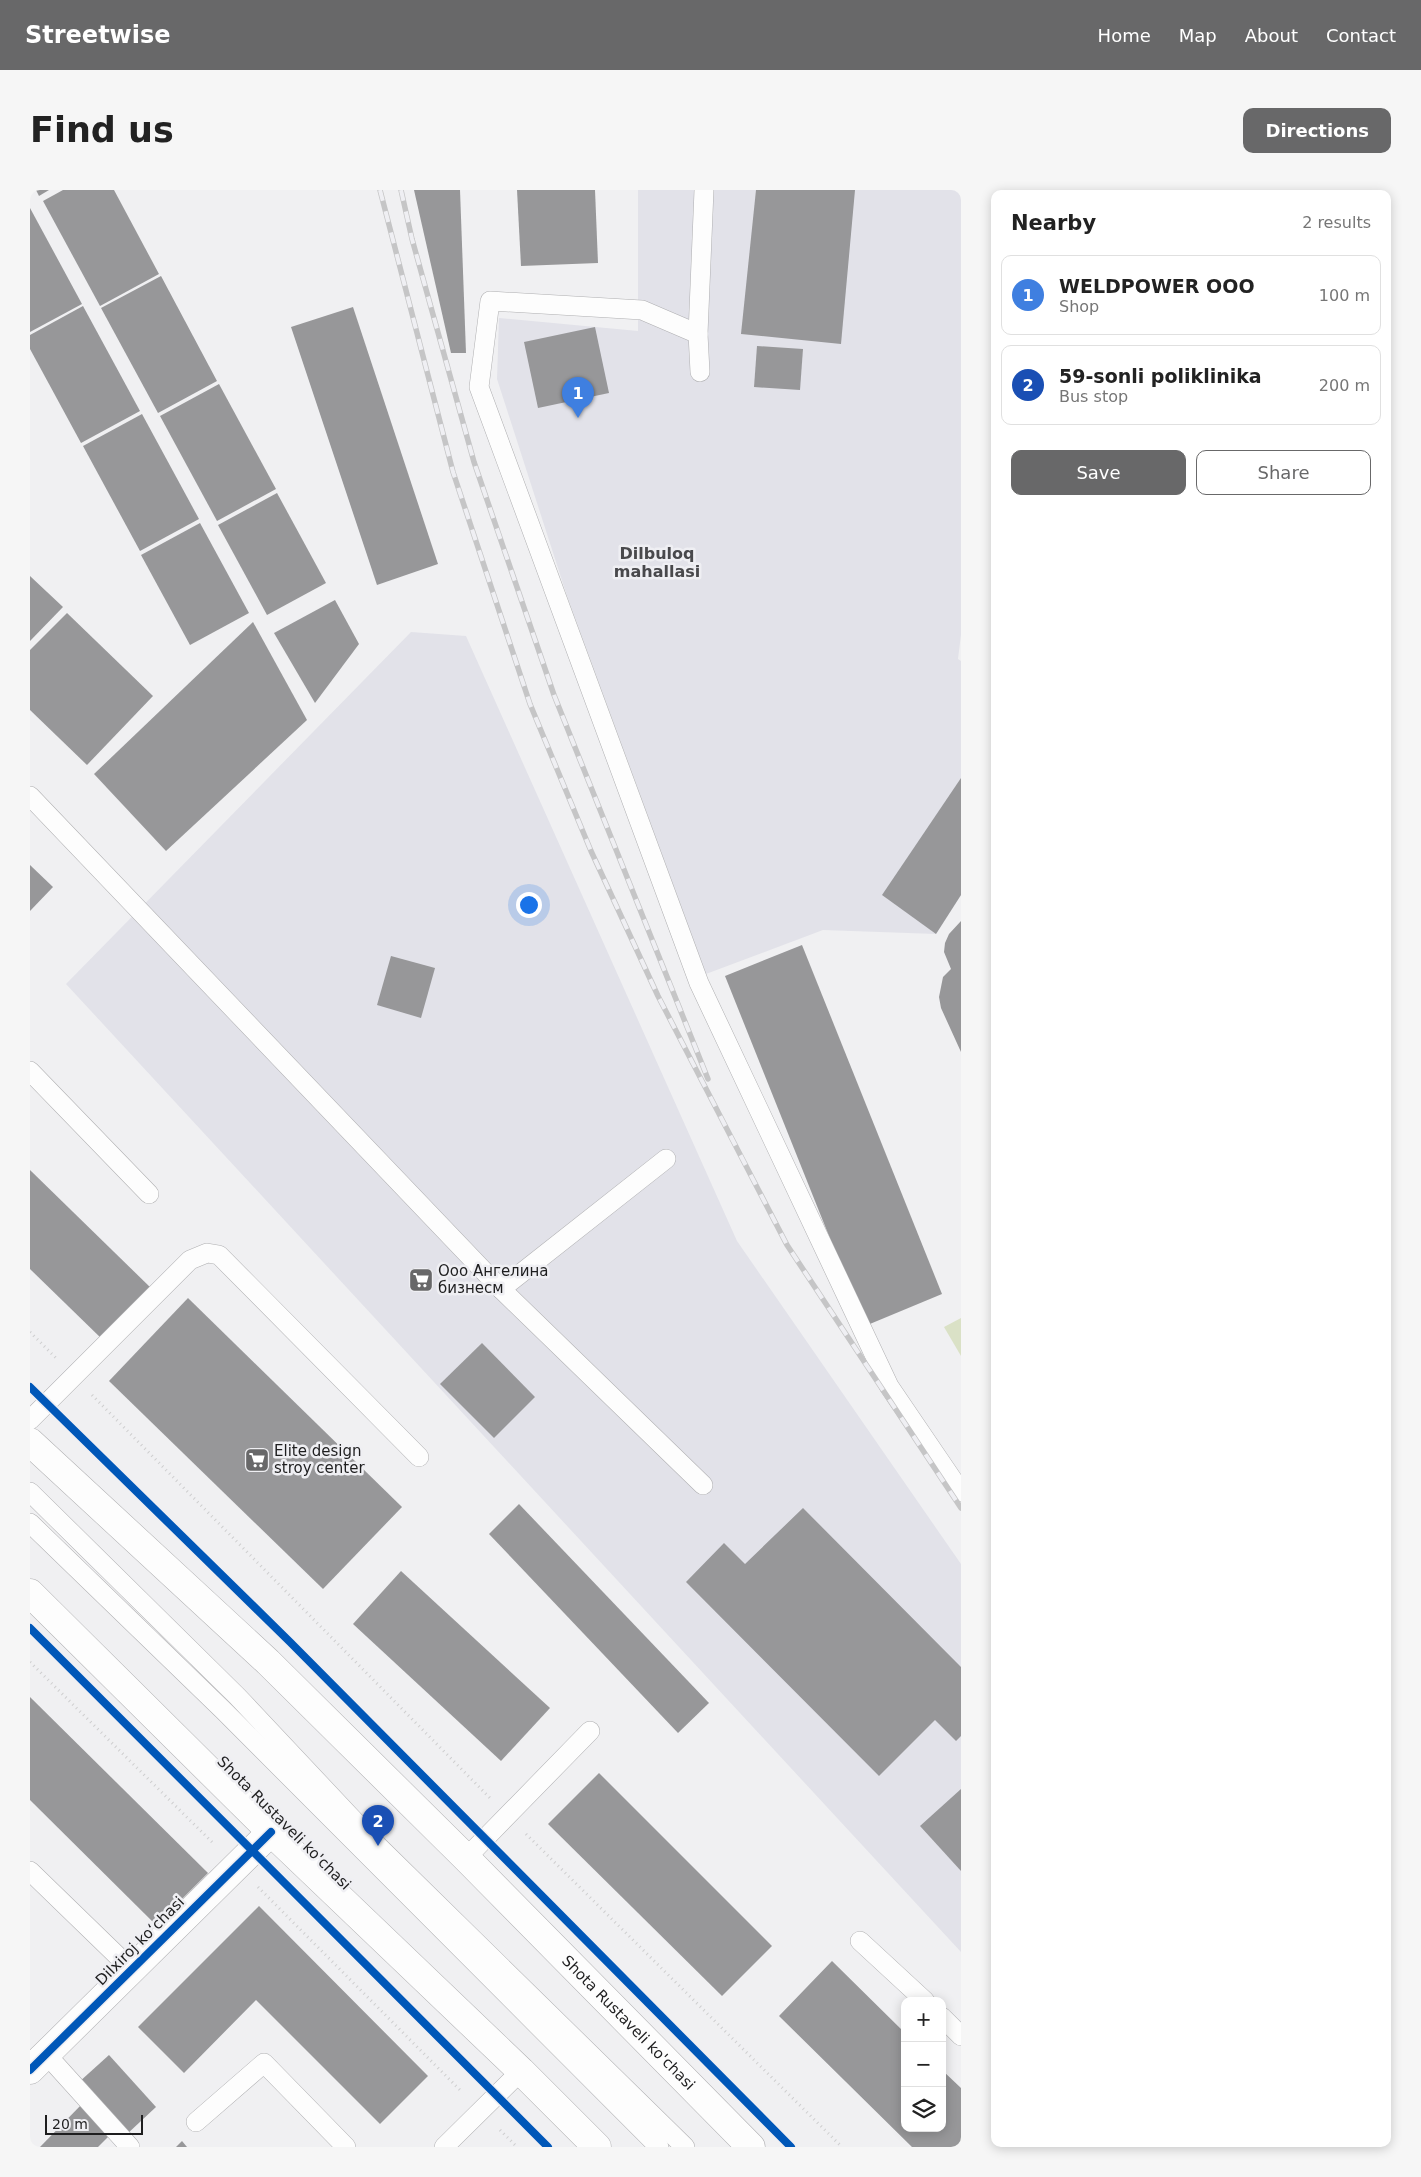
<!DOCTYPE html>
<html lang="en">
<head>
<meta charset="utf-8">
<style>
	body { margin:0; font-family:"DejaVu Sans",sans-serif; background:#f6f6f6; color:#222 }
	.controls { position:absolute; right:15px; bottom:15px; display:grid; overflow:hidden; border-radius:10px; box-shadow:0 2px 12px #0003 }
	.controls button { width:45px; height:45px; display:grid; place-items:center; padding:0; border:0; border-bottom:1px solid #e0e0e0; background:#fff; color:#222; font:25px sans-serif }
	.scale { position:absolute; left:15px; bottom:12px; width:98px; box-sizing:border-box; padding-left:5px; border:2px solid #1e1e1f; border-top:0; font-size:14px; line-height:18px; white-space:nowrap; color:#1e1e1f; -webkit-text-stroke:4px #efeff3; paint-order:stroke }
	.you { position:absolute; left:498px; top:714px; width:18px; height:18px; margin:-12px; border:4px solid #fff; border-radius:50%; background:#1a73e8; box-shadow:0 0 0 8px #1a73e833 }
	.badge { display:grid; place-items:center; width:32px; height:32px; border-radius:50%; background:#686869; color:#fff; font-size:16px; font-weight:700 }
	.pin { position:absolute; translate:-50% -41px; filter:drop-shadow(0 1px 2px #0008) }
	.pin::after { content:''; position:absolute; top:26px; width:18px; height:15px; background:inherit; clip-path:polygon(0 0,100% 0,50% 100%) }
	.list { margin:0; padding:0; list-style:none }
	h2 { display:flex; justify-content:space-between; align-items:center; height:65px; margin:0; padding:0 20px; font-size:21px }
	h2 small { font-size:16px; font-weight:400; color:#767676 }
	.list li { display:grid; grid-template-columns:32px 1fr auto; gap:15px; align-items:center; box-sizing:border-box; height:80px; margin:0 10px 10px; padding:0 10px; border:1px solid #e0e0e0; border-radius:10px }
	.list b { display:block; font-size:19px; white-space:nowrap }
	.list p { margin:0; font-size:16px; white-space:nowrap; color:#767676 }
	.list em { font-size:16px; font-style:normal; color:#767676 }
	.actions { display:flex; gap:10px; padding:15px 20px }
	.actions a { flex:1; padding:11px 0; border:1px solid #686869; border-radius:10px; text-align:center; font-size:18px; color:#686869 }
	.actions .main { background:#686869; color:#fff }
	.icon { flex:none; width:28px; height:28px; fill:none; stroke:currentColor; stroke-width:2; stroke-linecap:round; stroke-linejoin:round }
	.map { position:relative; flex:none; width:931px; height:1957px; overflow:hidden; border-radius:10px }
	header { display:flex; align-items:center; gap:30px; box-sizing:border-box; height:70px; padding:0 25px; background:#686869; color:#fff }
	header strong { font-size:24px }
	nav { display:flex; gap:28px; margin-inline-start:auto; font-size:18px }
	.intro { display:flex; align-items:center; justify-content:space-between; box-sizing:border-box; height:120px; padding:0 30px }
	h1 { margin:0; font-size:35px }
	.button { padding:12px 22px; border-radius:10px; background:#686869; color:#fff; font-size:18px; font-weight:700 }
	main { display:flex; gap:30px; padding:0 30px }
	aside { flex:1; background:#fff; border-radius:10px; box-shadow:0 2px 12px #0003 }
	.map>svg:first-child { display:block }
</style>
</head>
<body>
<header>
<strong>Streetwise</strong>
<nav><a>Home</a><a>Map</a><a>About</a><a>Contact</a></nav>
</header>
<div class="intro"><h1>Find us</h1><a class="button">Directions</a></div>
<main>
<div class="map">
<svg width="931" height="1957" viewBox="0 0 931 1957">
	<rect width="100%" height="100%" fill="#f0f0f2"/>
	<!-- built -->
	<g fill="#e2e2e9">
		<path d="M608,0H931V445L928,469L931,471V705L906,744L793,740L676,784L537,406L467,189L469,128L608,141Z"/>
		<path d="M381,442L436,446L707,1051L931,1374V1762L36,794Z"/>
	</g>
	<!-- green -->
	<path fill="#dae1c6" d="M931,1128V1166L914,1137Z"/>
	<!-- building -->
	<g fill="#979799">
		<path d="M6,0H19L9,6Z"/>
		<path d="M33,0H84L129,84L70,116L13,11Z"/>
		<path d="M384,0H430L436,163H421Z"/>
		<path d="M487,0H565L568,73L491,76Z"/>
		<path d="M726,0H825L811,154L711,144Z"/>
		<path d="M0,18L52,114L0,142Z"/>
		<path d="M131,86L187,191L128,223L71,118Z"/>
		<path d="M53,116L110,221L51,253L0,159V145Z"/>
		<path d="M323,117L408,374L347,395L261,137Z"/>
		<path d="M565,137L579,203L508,218L494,152Z"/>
		<path d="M727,156L773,159L770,200L724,197Z"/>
		<path d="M189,194L246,299L187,331L130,226Z"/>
		<path d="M112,224L169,329L110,361L53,256Z"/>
		<path d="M247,303L296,393L237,425L188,335Z"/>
		<path d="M170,333L219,423L160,455L111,365Z"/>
		<path d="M0,386L33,417L0,451Z"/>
		<path d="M305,410L329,454L285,513L244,443Z"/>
		<path d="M37,423L123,506L57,575L0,520V460Z"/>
		<path d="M223,432L277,530L136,661L64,584Z"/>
		<path d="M931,588V705L906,744L852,705Z"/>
		<path d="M0,675L23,697L0,721Z"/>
		<path d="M931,731V862L911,818L909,807L913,787L921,779L914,762L915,753L919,744Z"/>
		<path d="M772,755L912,1104L835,1136L695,786Z"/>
		<path d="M361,766L405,778L391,828L347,815Z"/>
		<path d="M0,980L123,1100L74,1151L0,1079Z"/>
		<path d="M158,1108L372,1317L293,1399L79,1191Z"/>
		<path d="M452,1153L505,1207L464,1248L410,1194Z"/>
		<path d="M489,1314L679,1513L648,1543L459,1344Z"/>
		<path d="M773,1318L931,1477V1546L926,1551L905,1530L849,1586L656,1392L694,1353L715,1374Z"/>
		<path d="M371,1381L520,1518L471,1571L323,1434Z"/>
		<path d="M0,1507L178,1683L126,1735L0,1610Z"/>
		<path d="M569,1583L742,1756L692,1806L518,1634Z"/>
		<path d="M931,1599V1681L890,1636Z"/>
		<path d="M229,1716L398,1886L350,1934L226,1810L154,1883L108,1837Z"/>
		<path d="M802,1771L875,1843V1938H912V1880L931,1898V1957H882L749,1826Z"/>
		<path d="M79,1865L126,1917L96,1945L48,1893Z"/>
		<path d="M52,1914L81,1944L68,1957H10Z"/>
		<path d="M152,1951L157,1957H146Z"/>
	</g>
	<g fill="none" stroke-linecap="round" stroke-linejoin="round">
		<defs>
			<g id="service">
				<path d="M668,144L612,120L460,111L449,197L669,793L859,1196L931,1302"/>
				<path d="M670,182L668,144L674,0"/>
				<path d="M0,606L471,1099L673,1295"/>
				<path d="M0,881L119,1004"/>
				<path d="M471,1099L636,969"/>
				<path d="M0,1230L160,1070L177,1063L189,1065L389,1267"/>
				<path d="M0,1302L207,1506L348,1656L655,1957"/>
				<path d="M0,1333L193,1520L629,1957"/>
				<path d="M436,1668L560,1541"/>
				<path d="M0,1681L101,1779"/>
				<path d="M830,1751L895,1811"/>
				<path d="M912,1827L931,1846"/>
				<path d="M16,1864L100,1957"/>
				<path d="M166,1932L234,1873L316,1957"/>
				<path d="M414,1957L491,1881"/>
			</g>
			<path id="minor" d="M0,1880L241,1642"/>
			<g id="primary">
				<path id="s1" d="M0,1252L238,1472L436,1668L721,1957"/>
				<path d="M0,1403L241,1642L491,1881L567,1957"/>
			</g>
		</defs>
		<!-- service casing -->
		<use href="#service" stroke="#afafb1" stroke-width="20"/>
		<!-- minor casing -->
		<use href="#minor" stroke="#afafb1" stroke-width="29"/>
		<!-- primary casing -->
		<use href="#primary" stroke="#afafb1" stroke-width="29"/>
		<!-- path -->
		<g stroke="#cececf" stroke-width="3" stroke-dasharray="1 4" stroke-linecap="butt">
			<path d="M0,1142L26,1168"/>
			<path d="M62,1205L460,1608"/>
			<path d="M0,1472L184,1654"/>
			<path d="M496,1644L812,1957"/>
			<path d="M228,1697L432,1902"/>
			<path d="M470,1940L487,1957"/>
		</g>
		<!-- service -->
		<use href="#service" stroke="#fdfdfd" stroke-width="19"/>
		<!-- minor -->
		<use href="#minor" stroke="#fdfdfd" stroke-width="28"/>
		<!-- primary -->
		<use href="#primary" stroke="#fdfdfd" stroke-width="28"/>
		<defs>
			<g id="rail">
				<path d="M350,0L423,282L500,514L561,661L628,806L757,1055L931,1318"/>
				<path d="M371,0L382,49L444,272L524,505L678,889"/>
			</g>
		</defs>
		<!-- rail casing -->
		<use href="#rail" stroke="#c5c5c6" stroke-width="5.5"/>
		<!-- rail -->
		<use href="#rail" stroke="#efeff3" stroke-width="4" stroke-dasharray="11" stroke-linecap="butt"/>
		<defs>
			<g id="cycleway">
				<path d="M0,1197L260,1452L761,1957"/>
				<path d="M0,1438L518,1957"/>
				<path d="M0,1880L241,1642"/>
			</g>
		</defs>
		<!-- cycleway casing -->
		<use href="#cycleway" stroke="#efeff3" stroke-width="11"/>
		<!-- cycleway -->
		<use href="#cycleway" stroke="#0057b8" stroke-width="8"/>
	</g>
	<!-- icons -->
	<defs>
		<symbol id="supermarket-square" viewBox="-11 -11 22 22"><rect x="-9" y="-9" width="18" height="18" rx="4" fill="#686869" stroke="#efeff3"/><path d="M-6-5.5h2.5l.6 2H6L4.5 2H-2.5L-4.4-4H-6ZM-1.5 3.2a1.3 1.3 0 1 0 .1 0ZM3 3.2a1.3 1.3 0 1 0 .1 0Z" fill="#fff"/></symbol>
	</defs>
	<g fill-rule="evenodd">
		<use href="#supermarket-square" x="377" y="1076" width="28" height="28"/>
		<use href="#supermarket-square" x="213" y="1256" width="28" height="28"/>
	</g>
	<g text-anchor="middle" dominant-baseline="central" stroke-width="5" stroke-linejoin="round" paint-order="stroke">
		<!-- poi labels -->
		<g font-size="15" fill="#1e1e1f" stroke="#efeff3" text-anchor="start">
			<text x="408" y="1081">Ооо Ангелина<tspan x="408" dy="17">бизнесм</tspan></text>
			<text x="244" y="1261">Elite design<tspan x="244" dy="17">stroy center</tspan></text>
		</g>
		<!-- street labels -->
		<g font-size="15" fill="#1e1e1f" stroke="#efeff3">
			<text transform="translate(254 1633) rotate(45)">Shota Rustaveli ko'chasi</text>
			<text transform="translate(110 1751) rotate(-45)">Dilxiroj ko‘chasi</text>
			<text stroke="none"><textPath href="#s1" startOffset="834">Shota Rustaveli ko'chasi</textPath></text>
		</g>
		<!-- neighbourhood labels -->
		<g font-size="16" font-weight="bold" fill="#49494c" stroke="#efeff3">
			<text x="627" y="363">Dilbuloq<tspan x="627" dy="18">mahallasi</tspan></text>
		</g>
	</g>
</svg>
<div class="controls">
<button>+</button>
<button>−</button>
<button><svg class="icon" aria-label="layers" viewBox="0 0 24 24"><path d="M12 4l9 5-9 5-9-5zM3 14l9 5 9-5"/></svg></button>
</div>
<div class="scale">20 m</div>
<div class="you"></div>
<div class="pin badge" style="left:548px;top:228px;background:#3f7fe0">1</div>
<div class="pin badge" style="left:348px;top:1656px;background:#1a4fb4">2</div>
</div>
<aside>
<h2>Nearby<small>2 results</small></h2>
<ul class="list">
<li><span class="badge" style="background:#3f7fe0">1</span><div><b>WELDPOWER ООО</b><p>Shop</p></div><em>100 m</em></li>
<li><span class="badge" style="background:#1a4fb4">2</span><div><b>59-sonli poliklinika</b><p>Bus stop</p></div><em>200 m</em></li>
</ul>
<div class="actions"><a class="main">Save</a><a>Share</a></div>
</aside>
</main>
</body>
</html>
